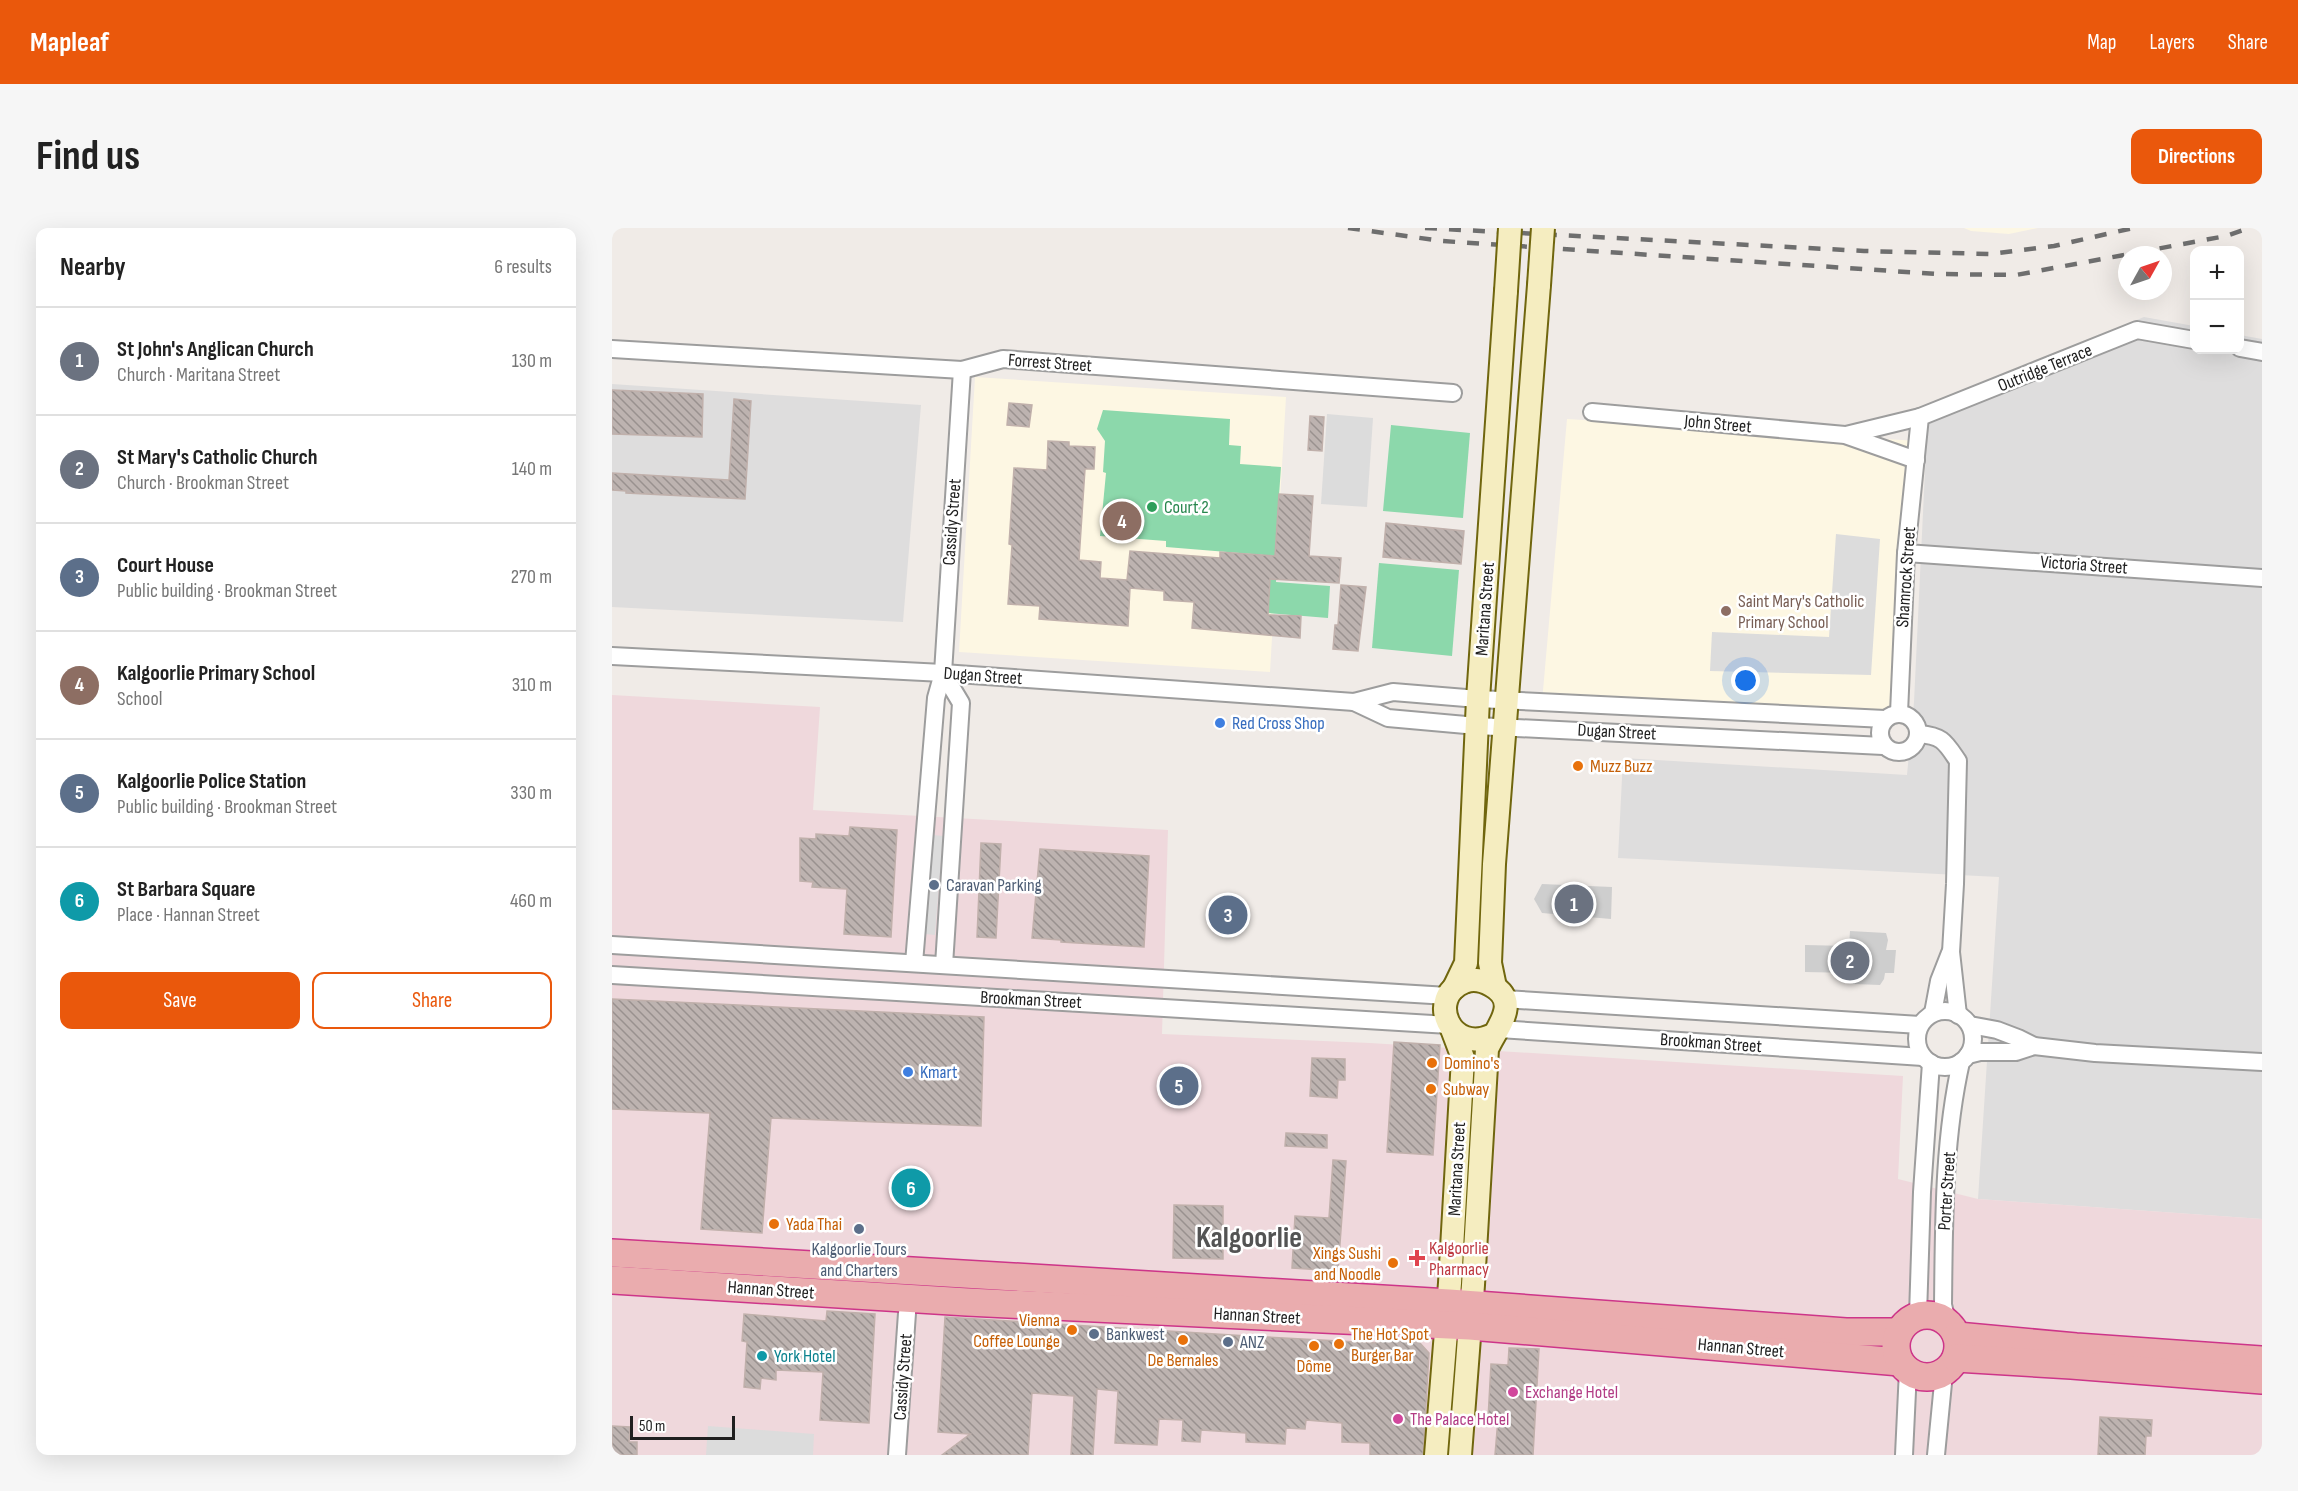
<!DOCTYPE html>
<html lang="en">
<head>
<meta charset="utf-8">
<style>
	body { margin:0; font-family:"Sofia Sans Condensed",sans-serif; background:#f6f6f6; color:#222 }
	.controls { position:absolute; right:18px; top:18px; display:grid; overflow:hidden; border-radius:12px; box-shadow:0 6px 24px #0002 }
	.controls button { width:54px; height:54px; display:grid; place-items:center; padding:0; border:0; border-bottom:2px solid #e0e0e0; background:#fff; color:#222; font:30px sans-serif }
	.compass { position:absolute; left:1506px; top:18px; width:54px; height:54px; border-radius:50%; background:#fff; box-shadow:0 6px 24px #0002; rotate:50deg }
	.scale { position:absolute; left:18px; bottom:15px; width:105px; box-sizing:border-box; padding-left:6px; border:3px solid #202020; border-top:0; font-size:16px; line-height:21px; white-space:nowrap; color:#202020; -webkit-text-stroke:4px #fff; paint-order:stroke }
	.you { position:absolute; left:1134px; top:453px; width:21px; height:21px; margin:-15px; border:4px solid #fff; border-radius:50%; background:#1a73e8; box-shadow:0 0 0 9px #1a73e833 }
	.badge { display:grid; place-items:center; width:39px; height:39px; border-radius:50%; background:#ea580c; color:#fff; font-size:20px; font-weight:700 }
	.pin { position:absolute; translate:-50% -50%; border:3px solid #fff; box-shadow:0 2px 6px #0006 }
	.list { margin:0; padding:0; list-style:none }
	h2 { display:flex; justify-content:space-between; align-items:center; height:78px; margin:0; padding:0 24px; font-size:26px }
	h2 small { font-size:20px; font-weight:400; color:#767676 }
	.list li { display:grid; grid-template-columns:39px 1fr auto; gap:18px; align-items:center; box-sizing:border-box; height:108px; padding:0 24px; border-top:2px solid #e0e0e0 }
	.list b { display:block; font-size:22px; white-space:nowrap }
	.list p { margin:0; font-size:20px; white-space:nowrap; color:#767676 }
	.list em { font-size:20px; font-style:normal; color:#767676 }
	.actions { display:flex; gap:12px; padding:18px 24px }
	.actions a { flex:1; padding:14px 0; border:2px solid #ea580c; border-radius:12px; text-align:center; font-size:21px; color:#ea580c }
	.actions .main { background:#ea580c; color:#fff }
	.map { position:relative; flex:none; width:1650px; height:1227px; overflow:hidden; border-radius:12px }
	header { display:flex; align-items:center; gap:36px; box-sizing:border-box; height:84px; padding:0 30px; background:#ea580c; color:#fff }
	header strong { font-size:28px }
	nav { display:flex; gap:33px; margin-inline-start:auto; font-size:21px }
	.intro { display:flex; align-items:center; justify-content:space-between; box-sizing:border-box; height:144px; padding:0 36px }
	h1 { margin:0; font-size:42px }
	.button { padding:15px 27px; border-radius:12px; background:#ea580c; color:#fff; font-size:21px; font-weight:700 }
	main { display:flex; gap:36px; padding:0 36px }
	aside { flex:1; background:#fff; border-radius:12px; box-shadow:0 6px 24px #0002 }
	.map>svg:first-child { display:block }
</style>
</head>
<body>
<header>
<strong>Mapleaf</strong>
<nav><a>Map</a><a>Layers</a><a>Share</a></nav>
</header>
<div class="intro"><h1>Find us</h1><a class="button">Directions</a></div>
<main>
<aside>
<h2>Nearby<small>6 results</small></h2>
<ul class="list">
<li><span class="badge" style="background:#6b7280">1</span><div><b>St John's Anglican Church</b><p>Church · Maritana Street</p></div><em>130 m</em></li>
<li><span class="badge" style="background:#6b7280">2</span><div><b>St Mary's Catholic Church</b><p>Church · Brookman Street</p></div><em>140 m</em></li>
<li><span class="badge" style="background:#5c6f8a">3</span><div><b>Court House</b><p>Public building · Brookman Street</p></div><em>270 m</em></li>
<li><span class="badge" style="background:#8d6e63">4</span><div><b>Kalgoorlie Primary School</b><p>School</p></div><em>310 m</em></li>
<li><span class="badge" style="background:#5c6f8a">5</span><div><b>Kalgoorlie Police Station</b><p>Public building · Brookman Street</p></div><em>330 m</em></li>
<li><span class="badge" style="background:#0f9aa8">6</span><div><b>St Barbara Square</b><p>Place · Hannan Street</p></div><em>460 m</em></li>
</ul>
<div class="actions"><a class="main">Save</a><a>Share</a></div>
</aside>
<div class="map">
<svg width="1650" height="1227" viewBox="0 0 1650 1227">
	<defs>
		<pattern id="building-back-hatch" width="6" height="6" patternUnits="userSpaceOnUse" patternTransform="scale(1.5)"><rect width="6" height="6" fill="#bdb3b0"/><path d="M-1 5l2 2M0 0l6 6M5-1l2 2" fill="none" stroke="#99918f"/></pattern>
	</defs>
	<rect width="100%" height="100%" fill="#f0ebe7"/>
	<!-- residential -->
	<g fill="#dedddd">
		<path d="M1532,89L1582,98V122H1628V107L1650,111V991L1366,971L1387,649L1006,630L1011,530L1295,547L1302,474L1316,179Z"/>
		<path d="M0,156L309,177L291,394L0,379Z"/>
	</g>
	<!-- commercial -->
	<path fill="#efd8dc" d="M0,467L208,479L201,582L556,602L550,806L758,815L1291,848L1286,951L1366,971L1650,991V1227H0Z"/>
	<!-- education -->
	<g fill="#fdf7e3">
		<path d="M1352,0H1426L1397,6L1359,3Z"/>
		<path d="M363,149L674,169L658,444L347,424Z"/>
		<path d="M955,191L1306,213L1287,485L1273,491L930,474Z"/>
	</g>
	<!-- religious -->
	<g fill="#cecece">
		<path d="M930,656L1000,659L999,691L930,685L922,671Z"/>
		<path d="M1238,703L1274,705L1276,712L1274,722H1284L1282,745H1273L1272,751L1268,757L1241,756L1240,745L1193,744V717L1237,718Z"/>
	</g>
	<!-- pitch -->
	<g fill="#8cd8ab">
		<path d="M491,182L618,191L617,217L629,218L628,236L669,239L663,325H666L664,354L718,358L716,390L656,385L651,349L652,327L554,319V313L488,308L494,245L491,244L493,213L485,201Z"/>
		<path d="M779,197L858,205L851,290L771,283Z"/>
		<path d="M767,335L847,342L840,428L760,420Z"/>
	</g>
	<!-- parking -->
	<g fill="#dcdcdc">
		<path d="M715,186L761,190L755,279L709,276Z"/>
		<path d="M1224,306L1268,311L1259,447L1098,443L1100,404L1217,409Z"/>
		<path d="M321,607L331,608L323,707L313,706Z"/>
		<path d="M96,1198L202,1206L201,1227H94Z"/>
	</g>
	<!-- building -->
	<g fill="url(#building-back-hatch)" stroke="#c0b0ab" stroke-width="1.5">
		<path d="M0,162L91,166L90,209L0,206Z"/>
		<path d="M122,171L139,173L133,271L14,265V263L0,262V245L117,252Z"/>
		<path d="M397,175L420,177L417,199L395,197Z"/>
		<path d="M698,188L712,189L710,223L696,222Z"/>
		<path d="M436,213L457,214V218L483,219L482,241H473L467,332L489,334L488,350L515,352L518,323L608,330V324L663,328L667,266L701,268L697,328L729,330L727,355L658,351L656,387L689,388L688,410L580,400L582,374L552,372V363L518,360L516,398L427,391L428,378L396,376L400,317L397,316L402,240L435,242Z"/>
		<path d="M774,295L852,303L849,336L771,329Z"/>
		<path d="M729,357L754,359L746,423L721,421L723,397H726Z"/>
		<path d="M238,599L285,602L279,709L232,706L235,661L200,659L201,654L188,653V610L204,611V606L237,608Z"/>
		<path d="M369,615L389,616L384,710L365,709Z"/>
		<path d="M428,621L537,628L532,719L449,714V712L420,710Z"/>
		<path d="M0,771L372,789L369,898L159,890L150,1005L89,1001L98,885L0,881Z"/>
		<path d="M782,814L828,817L821,927L775,924Z"/>
		<path d="M700,830L733,831V852H726L725,870L698,868Z"/>
		<path d="M674,905L715,907V920L673,918Z"/>
		<path d="M721,932L734,933L726,1043L680,1040L683,988L717,990Z"/>
		<path d="M562,977L611,978V1031L561,1030Z"/>
		<path d="M215,1083L263,1086L257,1195L208,1192L211,1144L164,1142V1152L149,1150L148,1161L132,1159L135,1114L130,1113L132,1086L214,1093Z"/>
		<path d="M333,1089L636,1108L764,1115V1111L807,1114L817,1125L811,1227H758V1215L730,1214V1195L694,1192L693,1201L674,1200L673,1216L634,1214V1205L589,1202L588,1214L570,1213L571,1192L547,1191L545,1217L503,1215L506,1163L485,1161L481,1227H459L462,1168L420,1165L416,1227H330L358,1206L326,1204Z"/>
		<path d="M897,1120L927,1121L921,1227H883L886,1191H876L879,1136L896,1137Z"/>
		<path d="M1488,1189L1540,1192L1539,1208H1534L1533,1227H1486Z"/>
		<path d="M0,1198L18,1199L17,1214H25V1227H0Z"/>
	</g>
	<g fill="none" stroke-linecap="round" stroke-linejoin="round">
		<defs>
			<g id="minor">
				<path d="M1628,120L1650,124"/>
				<path d="M0,121L350,142L391,131L841,165"/>
				<path d="M980,184L1233,207L1304,232"/>
				<path d="M1234,207L1308,189"/>
				<path d="M1294,325L1650,350"/>
				<path d="M0,428L331,445L742,474L781,464L866,471L1273,491"/>
				<path d="M331,445L349,475L332,737"/>
				<path d="M742,474L776,490L865,498L1271,518"/>
				<path d="M1287,485L1294,325L1308,189L1525,102L1582,112"/>
				<circle cx="1287" cy="505" r="19"/>
				<path d="M1307,506C1331,508 1333,514 1346,533L1343,656L1339,724L1346,787"/>
				<path d="M0,717L836,768"/>
				<path d="M302,735L324,470L331,445L350,142"/>
				<path d="M0,747L837,797"/>
				<path d="M892,771L1308,797"/>
				<circle cx="1333" cy="811" r="28"/>
				<path d="M1321,785L1327,753L1338,725"/>
				<path d="M1358,797L1385,802L1406,810L1422,818L1483,825L1650,834"/>
				<path d="M887,801L1311,829"/>
				<path d="M1356,827L1368,824H1404L1422,818"/>
				<path d="M1306,1087L1310,964L1319,835"/>
				<path d="M1335,1093L1331,1077C1332,997 1331,914 1349,834"/>
				<path d="M285,1227L296,1071"/>
				<path d="M1292,1227L1296,1142"/>
				<path d="M1324,1227L1332,1145"/>
			</g>
			<g id="secondary">
				<path d="M883,759L878,735L882,636L927,57"/>
				<path d="M842,760L854,735L866,471L894,63"/>
				<path d="M824,1227L838,1055L851,830L840,801"/>
				<path d="M848,1227L861,1057L875,821C884,800 910,774 879,757C870,752 861,750 852,754C814,769 838,828 881,807"/>
			</g>
			<g id="trunk">
				<path d="M0,1025L837,1075L1234,1104H1286"/>
				<path d="M0,1052L355,1074L858,1098L1288,1134"/>
				<circle cx="1315" cy="1118" r="31"/>
				<path d="M1345,1108L1464,1119L1650,1132"/>
				<path d="M1344,1130L1459,1137L1650,1152"/>
			</g>
		</defs>
		<!-- minor casing -->
		<use href="#minor" stroke="#9d9d9d" stroke-width="20"/>
		<!-- secondary casing -->
		<use href="#secondary" stroke="#70660e" stroke-width="26"/>
		<!-- trunk casing -->
		<use href="#trunk" stroke="#cd3589" stroke-width="30"/>
		<!-- minor -->
		<use href="#minor" stroke="#fff" stroke-width="16"/>
		<!-- secondary -->
		<use href="#secondary" stroke="#f5edc0" stroke-width="22"/>
		<!-- trunk -->
		<use href="#trunk" stroke="#eaacae" stroke-width="27"/>
		<!-- rail -->
		<g stroke="#6e6e6e" stroke-width="4.5" stroke-dasharray="12 12" stroke-linecap="butt">
			<path d="M736,0L830,13L1325,46L1404,47L1614,8L1637,0"/>
			<path d="M813,0L1252,23L1379,26L1442,18L1521,0"/>
		</g>
		<defs>
			<g id="secondary-bridge">
				<path d="M927,57L931,0"/>
				<path d="M894,63L898,0"/>
			</g>
		</defs>
		<!-- secondary-bridge casing -->
		<use href="#secondary-bridge" stroke="#70660e" stroke-width="26" stroke-linecap="butt"/>
		<!-- secondary-bridge -->
		<use href="#secondary-bridge" stroke="#f5edc0" stroke-width="22"/>
	</g>
	<!-- markers -->
	<circle fill="#2e9e5b" stroke="#fff" stroke-width="2" cx="540" cy="279" r="6"/>
	<circle fill="#8d6e63" stroke="#fff" stroke-width="2" cx="1114" cy="383" r="6"/>
	<g fill="#3f7fe0" stroke="#fff" stroke-width="2">
		<circle cx="608" cy="495" r="6"/>
		<circle cx="296" cy="844" r="6"/>
	</g>
	<g fill="#e8710a" stroke="#fff" stroke-width="2">
		<circle cx="966" cy="538" r="6"/>
		<circle cx="820" cy="835" r="6"/>
		<circle cx="819" cy="861" r="6"/>
		<circle cx="162" cy="996" r="6"/>
		<circle cx="781" cy="1035" r="6"/>
		<circle cx="460" cy="1102" r="6"/>
		<circle cx="571" cy="1112" r="6"/>
		<circle cx="727" cy="1116" r="6"/>
		<circle cx="702" cy="1118" r="6"/>
	</g>
	<g fill="#5c6f8a" stroke="#fff" stroke-width="2">
		<circle cx="322" cy="657" r="6"/>
		<circle cx="247" cy="1001" r="6"/>
		<circle cx="482" cy="1106" r="6"/>
		<circle cx="616" cy="1114" r="6"/>
	</g>
	<path fill="#e0444e" stroke="#fff" stroke-width="2" d="M802 1021h6v6h6v6h-6v6h-6v-6h-6v-6h6z"/>
	<circle fill="#0f9aa8" stroke="#fff" stroke-width="2" cx="150" cy="1128" r="6"/>
	<g fill="#d1479c" stroke="#fff" stroke-width="2">
		<circle cx="901" cy="1164" r="6"/>
		<circle cx="786" cy="1191" r="6"/>
	</g>
	<g text-anchor="middle" dominant-baseline="central" stroke-width="5" stroke-linejoin="round" paint-order="stroke">
		<!-- street labels -->
		<g font-size="18" fill="#202020" stroke="#fff">
			<text transform="translate(438 135) rotate(4)">Forrest Street</text>
			<text transform="translate(1433 140) rotate(-22)">Outridge Terrace</text>
			<text transform="translate(1106 196) rotate(5)">John Street</text>
			<text transform="translate(340 294) rotate(-86)">Cassidy Street</text>
			<text transform="translate(1472 337) rotate(4)">Victoria Street</text>
			<text transform="translate(1294 349) rotate(-86)">Shamrock Street</text>
			<text transform="translate(873 381) rotate(-86)">Maritana Street</text>
			<text transform="translate(371 448) rotate(4)">Dugan Street</text>
			<text transform="translate(1005 504) rotate(3)">Dugan Street</text>
			<text transform="translate(419 772) rotate(3)">Brookman Street</text>
			<text transform="translate(1099 815) rotate(4)">Brookman Street</text>
			<text transform="translate(845 941) rotate(-87)">Maritana Street</text>
			<text transform="translate(1335 963) rotate(-86)">Porter Street</text>
			<text transform="translate(159 1062) rotate(4)">Hannan Street</text>
			<text transform="translate(645 1088) rotate(3)">Hannan Street</text>
			<text transform="translate(1129 1120) rotate(5)">Hannan Street</text>
			<text transform="translate(291 1149) rotate(-86)">Cassidy Street</text>
		</g>
		<!-- leisure labels -->
		<g font-size="18" fill="#27864d" stroke="#fff" text-anchor="start">
			<text x="552" y="279">Court 2</text>
		</g>
		<!-- education labels -->
		<g font-size="18" fill="#785e54" stroke="#fff" text-anchor="start">
			<text x="1126" y="373">Saint Mary's Catholic<tspan x="1126" dy="21">Primary School</tspan></text>
		</g>
		<!-- shop labels -->
		<g font-size="18" fill="#366cbe" stroke="#fff" text-anchor="start">
			<text x="620" y="495">Red Cross Shop</text>
			<text x="308" y="844">Kmart</text>
		</g>
		<!-- food labels -->
		<g font-size="18" fill="#c56008" stroke="#fff" text-anchor="start">
			<text x="978" y="538">Muzz Buzz</text>
			<text x="832" y="835">Domino's</text>
			<text x="831" y="861">Subway</text>
			<text x="174" y="996">Yada Thai</text>
			<text x="769" y="1025" text-anchor="end">Xings Sushi<tspan x="769" dy="21">and Noodle</tspan></text>
			<text x="448" y="1092" text-anchor="end">Vienna<tspan x="448" dy="21">Coffee Lounge</tspan></text>
			<text x="739" y="1106">The Hot Spot<tspan x="739" dy="21">Burger Bar</tspan></text>
			<text x="571" y="1132" text-anchor="middle">De Bernales</text>
			<text x="702" y="1138" text-anchor="middle">Dôme</text>
		</g>
		<!-- service labels -->
		<g font-size="18" fill="#4e5e75" stroke="#fff" text-anchor="start">
			<text x="334" y="657">Caravan Parking</text>
			<text x="247" y="1021" text-anchor="middle">Kalgoorlie Tours<tspan x="247" dy="21">and Charters</tspan></text>
			<text x="494" y="1106">Bankwest</text>
			<text x="628" y="1114">ANZ</text>
		</g>
		<!-- health labels -->
		<g font-size="18" fill="#be3a42" stroke="#fff" text-anchor="start">
			<text x="817" y="1020">Kalgoorlie<tspan x="817" dy="21">Pharmacy</tspan></text>
		</g>
		<!-- culture labels -->
		<g font-size="18" fill="#0d838f" stroke="#fff" text-anchor="start">
			<text x="162" y="1128">York Hotel</text>
		</g>
		<!-- hotel labels -->
		<g font-size="18" fill="#b23c85" stroke="#fff" text-anchor="start">
			<text x="913" y="1164">Exchange Hotel</text>
			<text x="798" y="1191">The Palace Hotel</text>
		</g>
		<!-- town labels -->
		<g font-size="30" font-weight="bold" fill="#535353" stroke="#fff">
			<text x="637" y="1010">Kalgoorlie</text>
		</g>
	</g>
</svg>
<div class="controls">
<button>+</button>
<button>−</button>
</div>
<svg class="compass" viewBox="-18 -18 36 36"><path d="M0-13l5 13h-10z" fill="#e53935"/><path d="M0 13l5-13h-10z" fill="#767676"/></svg>
<div class="scale">50 m</div>
<div class="you"></div>
<div class="pin badge" style="left:962px;top:676px;background:#6b7280">1</div>
<div class="pin badge" style="left:1238px;top:733px;background:#6b7280">2</div>
<div class="pin badge" style="left:616px;top:687px;background:#5c6f8a">3</div>
<div class="pin badge" style="left:510px;top:293px;background:#8d6e63">4</div>
<div class="pin badge" style="left:567px;top:858px;background:#5c6f8a">5</div>
<div class="pin badge" style="left:299px;top:960px;background:#0f9aa8">6</div>
</div>
</main>
</body>
</html>
